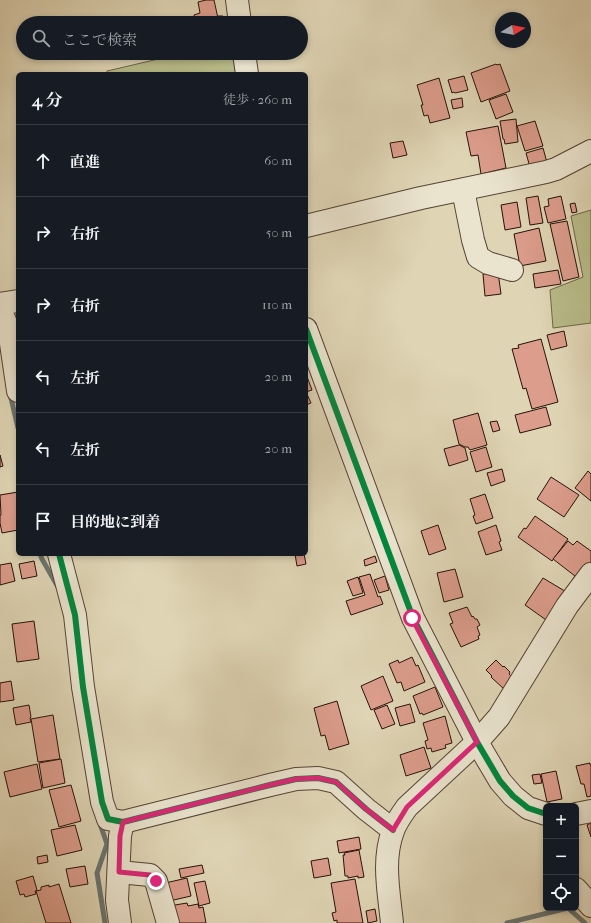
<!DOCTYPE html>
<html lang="ja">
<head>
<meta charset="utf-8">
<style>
	body { margin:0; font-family:"IM FELL French Canon","Noto Serif JP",serif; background:#20242c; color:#f1f3f6 }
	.controls { position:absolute; right:12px; bottom:12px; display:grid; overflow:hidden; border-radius:6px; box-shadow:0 2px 6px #0003 }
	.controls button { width:36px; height:36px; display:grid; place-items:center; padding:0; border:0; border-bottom:1px solid #363941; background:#171b24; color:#f1f3f6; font:20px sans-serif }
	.compass { position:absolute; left:495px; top:12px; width:36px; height:36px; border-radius:50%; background:#171b24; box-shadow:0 2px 6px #0003; rotate:80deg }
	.stop { position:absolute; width:12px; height:12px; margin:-9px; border:3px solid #db2777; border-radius:50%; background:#fff }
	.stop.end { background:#db2777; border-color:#fff; box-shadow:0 1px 4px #0008 }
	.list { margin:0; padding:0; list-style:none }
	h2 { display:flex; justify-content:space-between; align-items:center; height:52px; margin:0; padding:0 16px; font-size:17px }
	h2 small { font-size:13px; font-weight:400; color:#9ea1a6 }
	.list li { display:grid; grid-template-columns:26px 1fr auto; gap:12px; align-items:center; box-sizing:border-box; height:72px; padding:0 16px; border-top:1px solid #363941 }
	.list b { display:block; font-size:15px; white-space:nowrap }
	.list em { font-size:13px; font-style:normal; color:#9ea1a6 }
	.icon { flex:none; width:22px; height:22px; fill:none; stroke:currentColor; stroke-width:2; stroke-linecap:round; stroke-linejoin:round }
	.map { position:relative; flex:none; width:591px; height:923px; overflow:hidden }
	.search { position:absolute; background:#171b24; box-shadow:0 2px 6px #0003; left:16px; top:16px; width:292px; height:44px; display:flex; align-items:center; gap:10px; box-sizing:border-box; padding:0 14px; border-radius:22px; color:#9ea1a6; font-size:15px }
	.panel { position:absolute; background:#171b24; box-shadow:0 2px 6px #0003; left:16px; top:72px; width:292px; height:484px; border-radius:6px }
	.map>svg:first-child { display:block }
</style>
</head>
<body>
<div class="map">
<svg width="591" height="923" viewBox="0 0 591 923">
	<rect width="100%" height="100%" fill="#dfd5b5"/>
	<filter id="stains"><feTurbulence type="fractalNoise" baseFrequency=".005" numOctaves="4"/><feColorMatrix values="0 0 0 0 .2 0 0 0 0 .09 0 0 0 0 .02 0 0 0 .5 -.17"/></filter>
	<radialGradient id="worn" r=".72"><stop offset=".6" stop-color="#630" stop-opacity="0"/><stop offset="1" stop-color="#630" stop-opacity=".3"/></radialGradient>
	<!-- green -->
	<g fill="#b8bb89" stroke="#706649">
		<path d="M184,53H233L236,74H107V71Z"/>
		<path d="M591,210V323L553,328L550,290L583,277L571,216Z"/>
	</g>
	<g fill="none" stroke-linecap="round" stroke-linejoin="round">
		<!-- stream -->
		<g stroke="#6a7571" stroke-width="5">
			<path d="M10,394L18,428"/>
			<path d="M40,554L42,559L58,587"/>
			<path d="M99,821L107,844L97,873L105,923"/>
			<path d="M507,923L568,908L585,923"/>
		</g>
	</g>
	<!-- building -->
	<g fill="#dc9d8c" stroke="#271209">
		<path d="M206,0H214L219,23H195L194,15L200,13L198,2Z"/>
		<path d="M218,16H223L224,23H219Z"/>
		<path d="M496,64L497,65L500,64L510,91L481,102L471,73Z"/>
		<path d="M464,76L468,90L455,93L454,92L452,93L448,80Z"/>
		<path d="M439,78L450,118L430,123L428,115L424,116L421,105H423L417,85Z"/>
		<path d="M506,94L513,112L496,119L489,100Z"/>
		<path d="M462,98L463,107L453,109L451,100Z"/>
		<path d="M516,119L518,142L505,144L504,139H503L500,121Z"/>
		<path d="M535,121L543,146L525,151L517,126Z"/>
		<path d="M498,126L506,168L481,174L478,155L471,156L466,132Z"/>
		<path d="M403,141L407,155L393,158L390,143Z"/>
		<path d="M543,148L548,166L531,171L526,153Z"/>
		<path d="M538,196L543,223L530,225L526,198Z"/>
		<path d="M561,196L566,219L548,223L544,207L549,206L548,199Z"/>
		<path d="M517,202L521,227L505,230L501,205Z"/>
		<path d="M575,203L577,212L572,213L570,204Z"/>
		<path d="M567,221L579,277L563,281L550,224Z"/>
		<path d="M539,228L546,261L520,266L514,234Z"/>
		<path d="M558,270L561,284L535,288L533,274Z"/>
		<path d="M498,272L501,294L485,296L483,274Z"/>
		<path d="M564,331L567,346L551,350L547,335Z"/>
		<path d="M541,339L558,402L532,409L526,388L523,389L512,349L519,348L518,345Z"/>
		<path d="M306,374L312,390L306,392Z"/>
		<path d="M306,392L311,403L306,405Z"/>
		<path d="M546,407L551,425L520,433L515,415Z"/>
		<path d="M478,413L487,445L470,450L468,447H465L459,444L453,420Z"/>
		<path d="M497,421L500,430L493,432L490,422Z"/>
		<path d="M459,445L465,448L468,460L449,466L444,449Z"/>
		<path d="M486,447L492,467L476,472L470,452Z"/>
		<path d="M0,455L3,466L0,467Z"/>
		<path d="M502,469L505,481L491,486L487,473Z"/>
		<path d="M588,471L591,474V501L575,488Z"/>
		<path d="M551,477L579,495L564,517L537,499Z"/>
		<path d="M18,492V530L2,533L0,523V515H1L0,495Z"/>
		<path d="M485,494L493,518L476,524L473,516L475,515L470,499Z"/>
		<path d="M535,516L568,539L552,561L518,537L524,528L526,529Z"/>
		<path d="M438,525L446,549L429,555L421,531Z"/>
		<path d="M496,525L501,541L499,542L502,550L486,555L478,532Z"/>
		<path d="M568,541L573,545L577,541L591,551V567L578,583L573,579L575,576L553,559Z"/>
		<path d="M295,554H304L306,564L297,566Z"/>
		<path d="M375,556L377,562L365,566L364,560Z"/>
		<path d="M34,561L37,576L22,579L19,564Z"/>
		<path d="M11,563L15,581L0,585V565Z"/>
		<path d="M455,569L463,597L444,602L437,573Z"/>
		<path d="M370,574L378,597L380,596L383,604L351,615L346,601L365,595L359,577Z"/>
		<path d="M385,576L389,590L379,593L374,580Z"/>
		<path d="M358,577L363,593L353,596L347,581Z"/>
		<path d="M543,578L568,593L549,622L525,605Z"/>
		<path d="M467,607L472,617L473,616L475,619H477L480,625L477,627L480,635L478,636L479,639L461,647L450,624L453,623L449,613Z"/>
		<path d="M34,621L39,659L17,662L12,624Z"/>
		<path d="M412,657L416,666L418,665L425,682L404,691L401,682L397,683L389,664L398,660L399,663Z"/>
		<path d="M496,660L503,667L504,666L510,672L509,674L514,679L504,689L491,677L492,676L486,670Z"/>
		<path d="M383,676L393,701L371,710L361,686Z"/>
		<path d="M11,681L14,700L0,702V683Z"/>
		<path d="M435,687L443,707L423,715L422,713L420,714L413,696Z"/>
		<path d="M337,701L349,744L329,750L325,735L321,736L314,708Z"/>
		<path d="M410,704L415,722L400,726L395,708Z"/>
		<path d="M29,705L31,717L30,718L31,722L16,725L13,708Z"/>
		<path d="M387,705L395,724L382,729L374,710Z"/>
		<path d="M53,715L60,759L38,762L31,719Z"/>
		<path d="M445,716L452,743L445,745L446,748L432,752L431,748L427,749L425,741L428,740L423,723Z"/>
		<path d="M424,747L431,768L406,776L400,755Z"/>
		<path d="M61,759L65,783L43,788L39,763Z"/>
		<path d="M590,763V765H591V796L587,797L584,784H581L576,766Z"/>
		<path d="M37,764L42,789L10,797L4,772Z"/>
		<path d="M556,771L562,799L547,802L541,774Z"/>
		<path d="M540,774L542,783L534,784L532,775Z"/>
		<path d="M71,785L81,821L59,827L49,790Z"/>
		<path d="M591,823V837L587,825Z"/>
		<path d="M75,825L82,850L57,856L51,830Z"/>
		<path d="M359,837L361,849L339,853L337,841Z"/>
		<path d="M359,850L364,877L358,878V876L348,878V876H345L343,855H345L344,853Z"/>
		<path d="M47,855L48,862L38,864L37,857Z"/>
		<path d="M328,858L331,875L314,878L311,861Z"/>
		<path d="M202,865L204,873L181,878L179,869Z"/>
		<path d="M85,866L88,884L70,887L66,869Z"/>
		<path d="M33,876L37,890L35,891L36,894L25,897L24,894L20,895L16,881Z"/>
		<path d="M187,878L191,896L165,902L161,884Z"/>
		<path d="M355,879L363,923H337V920L334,921L332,913L336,912L331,883Z"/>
		<path d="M205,881L210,903L199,906L194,883Z"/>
		<path d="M59,884L71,923H46L36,891L41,890V887L49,885V887Z"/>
		<path d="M187,903L188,906L198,904L199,908L203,907L206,923H173L169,906Z"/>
		<path d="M375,909L377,921L368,923L366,911Z"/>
	</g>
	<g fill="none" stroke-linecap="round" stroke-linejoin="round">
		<defs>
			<g id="minor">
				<path d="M237,0L240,23"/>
				<path d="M244,53L247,74"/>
				<path d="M463,190L473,240L478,257L488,263L512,270"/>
				<path d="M306,226L421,198L546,172L556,169L591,151"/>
				<path d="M0,304L18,301"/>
				<path d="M0,309L9,330L18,391"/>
				<path d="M306,329L413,618L477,742L500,781L513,796L528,808L546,814"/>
				<path d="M59,554L75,615L83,687L102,802L108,819L123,822L270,785L296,779L318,778L336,782L366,809L393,830"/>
				<path d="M576,814L591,811"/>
				<path d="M119,872L150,875L156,881L168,923"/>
				<path d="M576,889L591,906"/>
				<path d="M120,923L117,900L120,836L123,822"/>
				<path d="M392,923C389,893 382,860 393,831C396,822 402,814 407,807L477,742L499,717L567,606L591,574"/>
			</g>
		</defs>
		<!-- minor casing -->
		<use href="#minor" stroke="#554334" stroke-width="24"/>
		<!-- minor -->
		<use href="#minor" stroke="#eae4cf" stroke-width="22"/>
		<defs>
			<g id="cycleway">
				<path d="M306,329L413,618L477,742L500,781L513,796L528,808L546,814"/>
				<path d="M59,554L75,615L83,687L102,802L108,819L123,822L270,785L296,779L318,778L336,782L366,809L393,830"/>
			</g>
		</defs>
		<!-- cycleway casing -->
		<use href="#cycleway" stroke="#eae4cf" stroke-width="8"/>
		<!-- cycleway -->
		<use href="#cycleway" stroke="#00873e" stroke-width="6"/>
	</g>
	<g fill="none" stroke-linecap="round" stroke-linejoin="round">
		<!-- route -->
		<path stroke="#db2777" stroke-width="5" d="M156,881L150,875L119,872L120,836L123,822L270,785L296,779L318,778L336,782L366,809L393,830L407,807L477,742L412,618"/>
	</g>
	<rect width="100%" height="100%" filter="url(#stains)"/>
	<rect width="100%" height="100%" fill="url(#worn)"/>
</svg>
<div class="controls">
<button>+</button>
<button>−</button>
<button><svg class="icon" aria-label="locate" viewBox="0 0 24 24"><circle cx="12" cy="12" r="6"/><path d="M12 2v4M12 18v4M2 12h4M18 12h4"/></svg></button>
</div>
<svg class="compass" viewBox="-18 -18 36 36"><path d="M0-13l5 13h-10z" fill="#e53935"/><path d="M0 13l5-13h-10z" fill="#9ea1a6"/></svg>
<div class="stop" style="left:412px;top:618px"></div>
<div class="stop end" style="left:156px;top:881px"></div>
<div class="search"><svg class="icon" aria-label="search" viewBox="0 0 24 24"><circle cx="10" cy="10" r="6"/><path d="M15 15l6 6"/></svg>ここで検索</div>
<section class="panel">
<h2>4 分<small>徒歩 · 260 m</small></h2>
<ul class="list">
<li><svg class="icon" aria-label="ahead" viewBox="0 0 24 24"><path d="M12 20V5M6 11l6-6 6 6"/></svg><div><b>直進</b></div><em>60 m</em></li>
<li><svg class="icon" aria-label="right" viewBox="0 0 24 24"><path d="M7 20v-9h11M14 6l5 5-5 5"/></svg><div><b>右折</b></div><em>50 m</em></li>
<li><svg class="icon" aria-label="right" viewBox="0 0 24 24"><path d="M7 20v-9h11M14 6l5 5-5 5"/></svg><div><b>右折</b></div><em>110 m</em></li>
<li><svg class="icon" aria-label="left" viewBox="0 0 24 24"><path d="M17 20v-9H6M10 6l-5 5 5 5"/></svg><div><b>左折</b></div><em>20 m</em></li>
<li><svg class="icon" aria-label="left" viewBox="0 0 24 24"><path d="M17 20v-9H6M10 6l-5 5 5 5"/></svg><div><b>左折</b></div><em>20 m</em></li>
<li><svg class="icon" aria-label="arrive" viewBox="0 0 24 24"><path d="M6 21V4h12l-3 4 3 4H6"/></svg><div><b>目的地に到着</b></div></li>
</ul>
</section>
</div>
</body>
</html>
